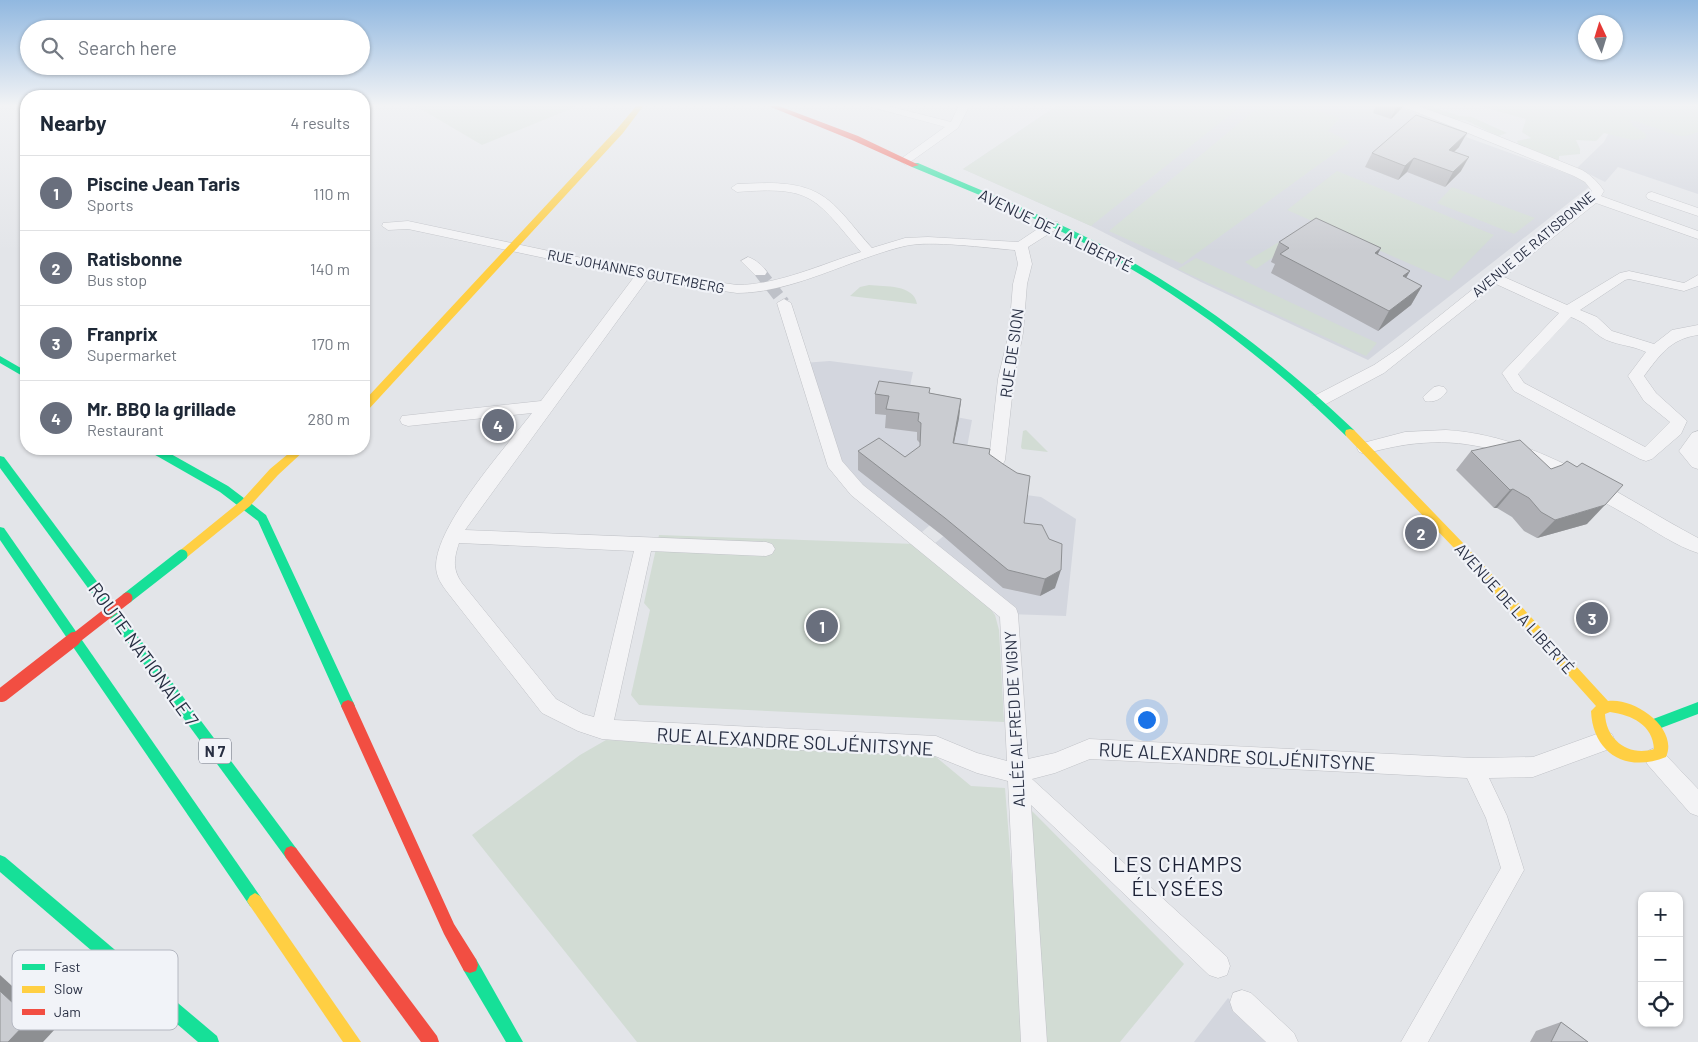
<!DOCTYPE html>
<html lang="en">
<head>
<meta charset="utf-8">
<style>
	body { margin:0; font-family:Barlow,sans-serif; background:#f2f2f3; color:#1f2937 }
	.controls { position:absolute; right:15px; bottom:15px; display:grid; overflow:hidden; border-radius:10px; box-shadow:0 1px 4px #0004 }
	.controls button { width:45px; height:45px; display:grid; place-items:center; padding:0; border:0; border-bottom:1px solid #e0e1e3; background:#fff; color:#1f2937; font:25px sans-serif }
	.compass { position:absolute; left:1578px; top:15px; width:45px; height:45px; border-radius:50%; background:#fff; box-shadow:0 1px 4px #0004; rotate:356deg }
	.you { position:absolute; left:1146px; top:719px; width:18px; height:18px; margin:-12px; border:4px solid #fff; border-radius:50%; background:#1a73e8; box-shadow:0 0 0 8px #1a73e833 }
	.badge { display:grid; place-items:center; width:32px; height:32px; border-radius:50%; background:#696f7d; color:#fff; font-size:16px; font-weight:700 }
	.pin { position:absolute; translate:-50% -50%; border:2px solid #fff; box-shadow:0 1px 5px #0006 }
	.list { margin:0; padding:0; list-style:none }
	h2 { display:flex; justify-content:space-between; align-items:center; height:65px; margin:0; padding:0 20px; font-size:21px }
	h2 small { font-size:16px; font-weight:400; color:#747a83 }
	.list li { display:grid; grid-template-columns:32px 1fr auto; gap:15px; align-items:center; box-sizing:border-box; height:75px; padding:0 20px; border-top:1px solid #e0e1e3 }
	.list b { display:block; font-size:19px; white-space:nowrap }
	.list p { margin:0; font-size:16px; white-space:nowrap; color:#747a83 }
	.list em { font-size:16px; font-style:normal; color:#747a83 }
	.icon { flex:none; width:28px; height:28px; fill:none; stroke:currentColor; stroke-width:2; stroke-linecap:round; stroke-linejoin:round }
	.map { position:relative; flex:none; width:1698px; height:1042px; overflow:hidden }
	.search { position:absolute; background:#fff; box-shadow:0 1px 4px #0004; left:20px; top:20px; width:350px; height:55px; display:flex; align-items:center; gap:12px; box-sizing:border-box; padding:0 18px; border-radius:28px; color:#747a83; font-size:19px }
	.panel { position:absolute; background:#fff; box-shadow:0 1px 4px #0004; left:20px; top:90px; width:350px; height:365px; border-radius:20px }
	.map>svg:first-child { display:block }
</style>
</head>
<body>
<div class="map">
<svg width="1698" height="1042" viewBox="0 0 1698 1042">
	<rect width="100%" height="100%" fill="#e3e5e9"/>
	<!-- built -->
	<g fill="#d3d6de">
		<path d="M1058,105H1393L1458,128L1468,134L1466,137L1582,179L1589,187L1368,360L1201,282L1091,226L963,169Z"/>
		<path d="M1623,105H1698V194L1618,167L1605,182L1577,168L1604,142Z"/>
		<path d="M830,361L913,372L909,391L940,414L972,420L964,464L1026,495L1041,497L1076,519L1066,616L1009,614L928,549L958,524L944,513L915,538L834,463L803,363Z"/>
		<path d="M1228,998L1276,1042H1194Z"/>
	</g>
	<!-- green -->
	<g fill="#d2dcd4">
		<path d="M414,105H580L482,145Z"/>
		<path d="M1058,105H1242L1091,226L963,169Z"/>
		<path d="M1261,105H1299L1340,118L1328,131L1350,142L1182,264L1109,231Z"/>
		<path d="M1406,105H1427L1459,116L1472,117L1507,133L1498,136L1465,120L1447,119Z"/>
		<path d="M1476,105H1698V132L1686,136H1679L1629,119L1633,126L1646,134L1645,139L1632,140L1604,133L1596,141L1576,140L1580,149V154L1559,156V160L1550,159L1519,145L1517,141L1531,138L1522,132L1526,119Z"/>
		<path d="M1337,171L1494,235L1449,281L1287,210Z"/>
		<path d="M1452,187L1535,218L1514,234L1437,203Z"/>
		<path d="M1286,238L1295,242L1256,269L1245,262Z"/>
		<path d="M1196,258L1377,343L1366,356L1178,269Z"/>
		<path d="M869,285C885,287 914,284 917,304L850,296L860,287Z"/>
		<path d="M1026,430L1048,452L1022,449L1021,447L1023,431Z"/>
		<path d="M659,535L915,544L986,603L995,615L999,630L1004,722L639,705L631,695L650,610L644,603Z"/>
		<path d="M606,740L936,757L971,786L1005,788L1025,1042H637L472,835L580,755Z"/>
		<path d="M1025,804L1184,964L1120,1042H1041Z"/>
	</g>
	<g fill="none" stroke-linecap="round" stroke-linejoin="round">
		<!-- street-tunnel -->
		<path stroke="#bec1c8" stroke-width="12" stroke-dasharray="12 6" stroke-linecap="butt" d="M760,272L784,303"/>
		<defs>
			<g id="street">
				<path d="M864,105H884L951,122L959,105H970L958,128L906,165L900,161L902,158L945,127Z"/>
				<path d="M1399,105H1415L1468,124L1582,170C1592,176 1598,182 1604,191L1601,196L1698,231V239L1596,203L1504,277L1567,305L1620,273L1629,271L1684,283L1698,275V286L1684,291L1629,279L1625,280L1580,310L1597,317L1612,331L1654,344L1672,330L1698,325V335C1670,339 1660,355 1644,376L1656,393L1687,421L1681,434L1652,459L1646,461L1640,459L1514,391L1502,373L1559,313L1496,284L1384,373L1324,405H1312L1310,401L1312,397L1374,365L1402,346L1589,196L1592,191L1585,182L1574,176ZM1571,317C1588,324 1588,328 1601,337C1613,345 1632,345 1646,352L1628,376L1644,401L1670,422L1645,447L1524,383L1518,374Z"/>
				<path d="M767,183C828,183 835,207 872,248L905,238L928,237L1018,242L1048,222H1058L1059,225L1058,228L1028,247L1032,264L1027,284L1023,333L1014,379L1005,460L1003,464L997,466L991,464L989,460L998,379L1009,333L1013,284L1018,264L1015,250C986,248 931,240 905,246C850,259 793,293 737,293L647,280L465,530L766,542L772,544L775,549L772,554L766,556L651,551L614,720L936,736L977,753L1007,761L1000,617L851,495L828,467L777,303L784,299L791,303L842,461L863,485L1016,608L1018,614L1028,759L1055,753L1089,739L1473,758L1533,757L1605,731L1612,734L1615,741L1612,748L1533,777L1489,778L1507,816L1524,870L1428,1042H1401L1501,868L1486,818L1467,778L1090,759L1055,773L1032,779L1227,957L1230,966L1227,975L1218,978L1209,975L1031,805L1047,1042H1021L1008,781L977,773L935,756L668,744L602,739L578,731L542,713L448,593C442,585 436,577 436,566C436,525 505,448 532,413L408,426L402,424L400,420L402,416L541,401L634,277L408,229L388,230L382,226L383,223L408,221L643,271L737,285C778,285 822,264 861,252C814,197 813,186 737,192L731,188L737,184ZM459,543L634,551L594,717L583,714L556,699L462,583C452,569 454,558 459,543Z"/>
				<path d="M1652,192L1698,208V216L1648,199L1646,196L1648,193Z"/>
				<path d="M748,257C755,259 763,266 767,272L765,275H755L741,261Z"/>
				<path d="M1439,386L1444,387L1447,391C1442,399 1434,403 1425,401L1423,397L1434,387Z"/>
				<path d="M1446,430C1538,435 1619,496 1698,538V553C1676,546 1655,531 1634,519C1539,466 1479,420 1365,454L1359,452L1357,448L1359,444L1405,432Z"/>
				<path d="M1698,431V469L1692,467L1679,451L1692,433Z"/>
				<path d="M1655,748L1662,751L1698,789V816L1690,813L1648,765L1644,758L1648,751Z"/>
				<path d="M1242,990L1251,993L1294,1033L1298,1042H1266L1233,1011L1230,1002L1233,993Z"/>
			</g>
		</defs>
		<!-- street casing -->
		<use href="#street" stroke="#c0c2c7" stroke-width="1"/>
		<!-- street -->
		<use href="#street" fill="#f3f3f5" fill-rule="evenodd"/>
		<!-- fast -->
		<g fill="#16e098" fill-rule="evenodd">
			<path d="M912,163H918C974,188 1032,210 1088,238C1186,288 1274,354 1354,430L1355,433L1354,436H1346C1267,359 1180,292 1082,242C1027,213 969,191 912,167Z"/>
			<path d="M0,356L26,371V378L0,363Z"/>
			<path d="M149,449H162L228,486L266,515L355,706L353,710L348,712L343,710L258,521L220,492L150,452Z"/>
			<path d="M0,456L4,457L296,848L298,853L296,858L291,860L286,858L0,468Z"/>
			<path d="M0,527L4,528L260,896L263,901L260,906L255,909L250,906L0,540Z"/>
			<path d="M1698,702V714L1653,731L1648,729L1646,725L1648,721Z"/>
			<path d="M0,855L5,857L217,1036L219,1042H198L0,872Z"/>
			<path d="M470,957L476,959L523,1042H506L464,971L462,965L464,959Z"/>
		</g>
		<!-- slow -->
		<g fill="#ffcf43" fill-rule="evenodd">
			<path d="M637,105H644L623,133L368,410H364V401L617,129Z"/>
			<path d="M1350,429L1354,430L1464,544L1608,701C1634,697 1679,728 1666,757C1627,773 1593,754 1591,711L1596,706L1456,550L1346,436L1345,433L1346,430ZM1610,712C1632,715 1653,725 1654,749C1629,757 1606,740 1605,714Z"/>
			<path d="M294,449H306L278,475L250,506L186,558H178L176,555L178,552L242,500L270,469Z"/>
			<path d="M255,893L260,896L361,1042H343L250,906L247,901L250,896Z"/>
		</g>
		<!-- jam -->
		<g fill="#f24e42" fill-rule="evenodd">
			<path d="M766,105H776L858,136L919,165L912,167L852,140Z"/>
			<path d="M348,700L353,702L454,924L476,959L478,965L476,971L470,973L464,971L444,934L341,706L343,702Z"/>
			<path d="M291,846L296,848L437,1036L439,1042H421L286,858L284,853L286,848Z"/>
		</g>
		<!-- fast-bridge -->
		<path stroke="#16e098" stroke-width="11" d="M127,598L182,555"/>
		<!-- jam-bridge-far1 -->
		<path stroke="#f24e42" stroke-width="11" d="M72,641L127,598"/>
		<!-- jam-bridge -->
		<path stroke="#f24e42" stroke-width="14" d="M2,695L74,639"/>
	</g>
	<!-- wall -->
	<g fill="#aeafb4">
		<path d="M1376,105H1403L1402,108L1391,119L1373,113Z"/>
		<path d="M1459,147L1454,152L1461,171L1445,187L1407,172L1398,180L1365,167L1372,153Z"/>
		<path d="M1279,242L1378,255L1410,271L1406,278L1422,286L1411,305L1378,331L1271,273L1275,264L1271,262Z"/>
		<path d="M930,393L961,399L959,418L954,443L989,454L1024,523L1055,588L1040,596L1003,588L943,536L858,470V451L905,457L920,447V443L917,440V432L885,428L886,415L875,414V394Z"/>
		<path d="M1471,451L1587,524L1537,538L1524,531L1512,517L1497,508H1494L1456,470Z"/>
		<path d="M1561,1022L1588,1042H1530L1536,1031Z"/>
	</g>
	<!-- shaded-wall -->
	<g fill="#8d8f92">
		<path d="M1397,105H1403L1402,108L1391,119Z"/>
		<path d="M1467,133L1459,147L1441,164L1449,150Z"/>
		<path d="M1469,157L1461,171L1445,187L1453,172Z"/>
		<path d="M1414,158L1407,172L1398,180L1405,166Z"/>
		<path d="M1381,248L1371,267L1375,253Z"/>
		<path d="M1410,271L1399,290L1403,276Z"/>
		<path d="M1422,286L1411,305L1378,331L1389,311Z"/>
		<path d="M961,399L959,418L950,462L953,443Z"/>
		<path d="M1513,489L1497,508H1494L1510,490Z"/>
		<path d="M1605,505L1587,524L1537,538L1555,520Z"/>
		<path d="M1061,570L1055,588L1040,596L1045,579Z"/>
		<path d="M0,975L57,1027L43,1042H8L0,991Z"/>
	</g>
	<!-- building -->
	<g fill="#caccd1" stroke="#8d8f92">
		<path d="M1416,115L1467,133L1449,150L1469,157L1453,172L1414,158L1405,166L1372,153Z"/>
		<path d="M1316,218L1381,248L1375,253L1410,271L1403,276L1422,286L1389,311L1280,254L1289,248L1279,242Z"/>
		<path d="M879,381L930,388L929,393L961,399L953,443L990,449L989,454L1003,464L1017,473L1030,476L1024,523L1042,525L1049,539L1062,544L1061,570L1045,579L1008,570L945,518L858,451L879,438L905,457L920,446L921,423L918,421L919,413L886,409L889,396L875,394Z"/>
		<path d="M1520,440L1551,469L1562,465L1567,461L1577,467L1582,463L1623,485L1605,505L1555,520L1541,512L1529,498L1513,489L1510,490L1471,451Z"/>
		<path d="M0,991L30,1019L8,1042H0Z"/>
		<path d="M1561,1022L1588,1042H1551Z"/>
	</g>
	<!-- sky -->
	<linearGradient id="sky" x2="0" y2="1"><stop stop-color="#91b8e0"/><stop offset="0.42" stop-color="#f2f3f5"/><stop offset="1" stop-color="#f2f3f5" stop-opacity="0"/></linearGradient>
	<rect width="1698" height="251" fill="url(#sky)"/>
	<g text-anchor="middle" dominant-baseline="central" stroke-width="4.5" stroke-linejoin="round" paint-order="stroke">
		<!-- far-street labels -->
		<g font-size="14" fill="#282f43" stroke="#f1f3f8">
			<text transform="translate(1533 244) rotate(-40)">AVENUE DE RATISBONNE</text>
			<text transform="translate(636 271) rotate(11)">RUE JOHANNES GUTEMBERG</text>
		</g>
		<!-- shield labels -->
		<rect fill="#f1f3f8" stroke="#646a79" stroke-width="1" x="199" y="738.5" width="32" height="25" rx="4"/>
		<g font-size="15" font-weight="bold" fill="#282f43">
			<text x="215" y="751">N 7</text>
		</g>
		<!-- street labels -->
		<g font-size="16" fill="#282f43" stroke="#f1f3f8">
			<text transform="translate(1056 230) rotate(26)">AVENUE DE LA LIBERTÉ</text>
			<text transform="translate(1011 353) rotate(-82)">RUE DE SION</text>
			<text transform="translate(1515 608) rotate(48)">AVENUE DE LA LIBERTÉ</text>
			<text transform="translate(1014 719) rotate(-93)">ALLÉE ALFRED DE VIGNY</text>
		</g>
		<!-- near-street labels -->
		<g font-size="19" fill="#282f43" stroke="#f1f3f8">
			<text transform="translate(144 654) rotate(54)">ROUTE NATIONALE 7</text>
			<text transform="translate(795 741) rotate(3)">RUE ALEXANDRE SOLJÉNITSYNE</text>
			<text transform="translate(1237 756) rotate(3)">RUE ALEXANDRE SOLJÉNITSYNE</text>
		</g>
		<!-- near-neighbourhood labels -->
		<g font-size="21" letter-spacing="1" fill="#1b2034" stroke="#f1f3f8">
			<text x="1178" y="863">LES CHAMPS<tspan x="1178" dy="24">ÉLYSÉES</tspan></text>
		</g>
	</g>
	<!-- legend -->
	<rect x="12" y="950" width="166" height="80" rx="8" fill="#f1f3f8" stroke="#b5b8c2" stroke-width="1"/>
	<rect x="22" y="964" width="23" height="6" fill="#16e098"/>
	<rect x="22" y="986" width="23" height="7" fill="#ffcf43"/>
	<rect x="22" y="1009" width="23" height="6" fill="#f24e42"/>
	<g font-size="14" fill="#282f43">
		<text x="54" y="972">Fast</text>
		<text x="54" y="994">Slow</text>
		<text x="54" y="1017">Jam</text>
	</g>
</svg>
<div class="controls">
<button>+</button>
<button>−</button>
<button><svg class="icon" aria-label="locate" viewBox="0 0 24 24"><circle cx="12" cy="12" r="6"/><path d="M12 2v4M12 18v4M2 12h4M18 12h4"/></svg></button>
</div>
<svg class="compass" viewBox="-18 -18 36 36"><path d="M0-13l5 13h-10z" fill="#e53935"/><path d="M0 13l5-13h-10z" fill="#747a83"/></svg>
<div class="you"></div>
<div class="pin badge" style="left:822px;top:626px">1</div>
<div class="pin badge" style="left:1421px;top:533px">2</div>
<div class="pin badge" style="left:1592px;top:618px">3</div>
<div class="pin badge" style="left:498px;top:425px">4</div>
<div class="search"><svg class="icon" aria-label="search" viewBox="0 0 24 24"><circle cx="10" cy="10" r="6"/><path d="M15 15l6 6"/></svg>Search here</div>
<section class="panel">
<h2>Nearby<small>4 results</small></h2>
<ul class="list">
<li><span class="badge">1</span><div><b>Piscine Jean Taris</b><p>Sports</p></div><em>110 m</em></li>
<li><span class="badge">2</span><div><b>Ratisbonne</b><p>Bus stop</p></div><em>140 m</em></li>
<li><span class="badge">3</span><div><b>Franprix</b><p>Supermarket</p></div><em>170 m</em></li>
<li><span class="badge">4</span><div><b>Mr. BBQ la grillade</b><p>Restaurant</p></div><em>280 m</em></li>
</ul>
</section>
</div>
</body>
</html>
